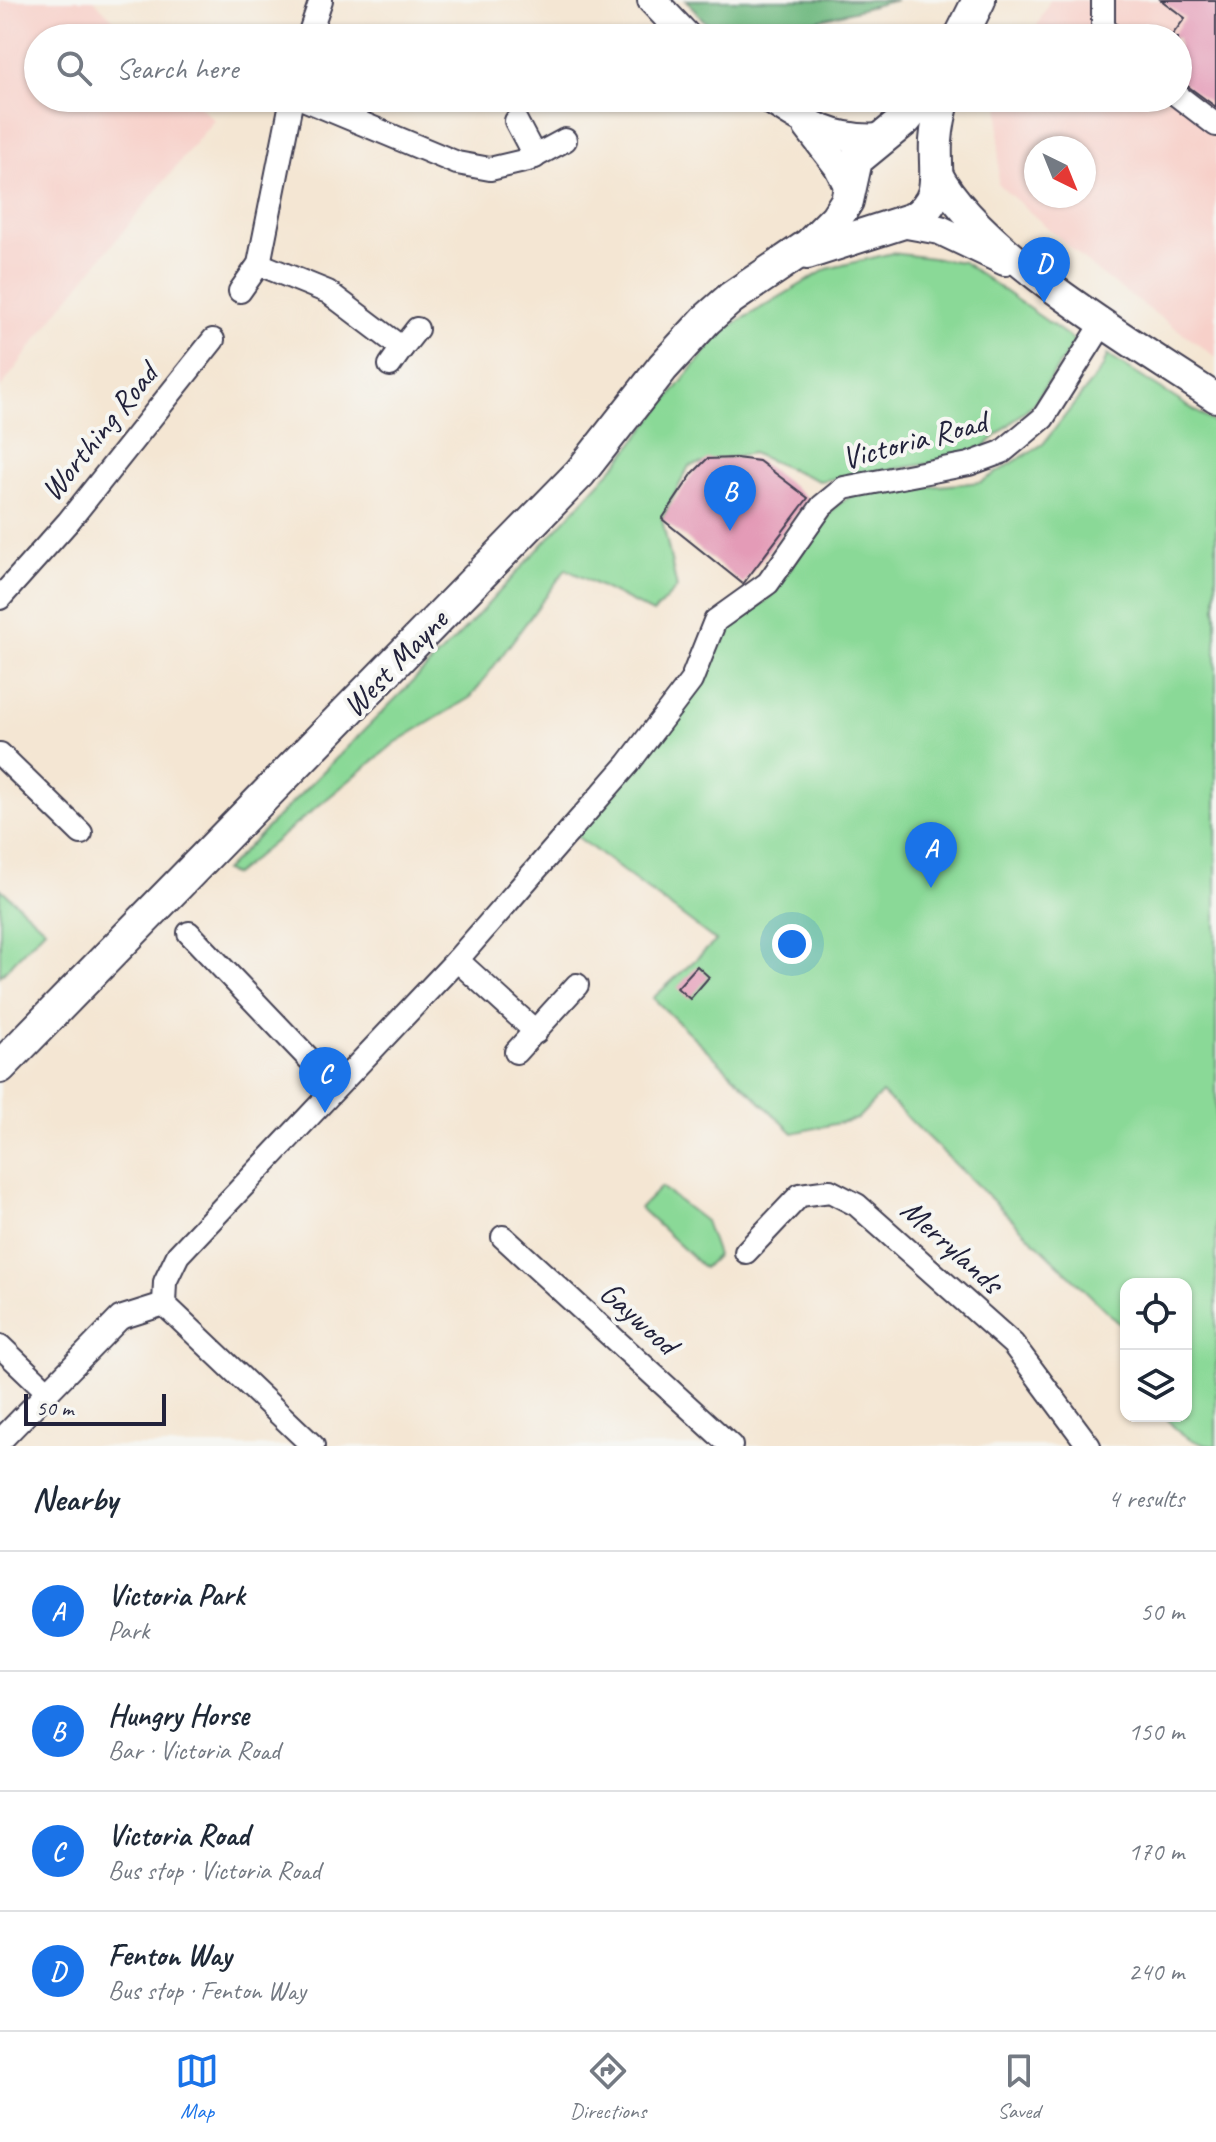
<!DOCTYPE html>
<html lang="en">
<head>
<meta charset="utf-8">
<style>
	body { margin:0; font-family:Caveat,sans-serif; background:#f2f2f3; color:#1f2937 }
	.controls { position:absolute; right:24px; bottom:24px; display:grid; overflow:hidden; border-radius:16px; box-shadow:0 2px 6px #0004 }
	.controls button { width:72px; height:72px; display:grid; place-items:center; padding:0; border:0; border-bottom:2px solid #e0e1e3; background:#fff; color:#1f2937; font:40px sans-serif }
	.compass { position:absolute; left:1024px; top:136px; width:72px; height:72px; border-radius:50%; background:#fff; box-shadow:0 2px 6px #0004; rotate:137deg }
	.scale { position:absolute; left:24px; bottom:20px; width:142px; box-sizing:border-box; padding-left:8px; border:4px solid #22223b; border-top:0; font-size:22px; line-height:28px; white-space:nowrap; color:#22223b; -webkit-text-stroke:6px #f6f6f2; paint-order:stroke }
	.you { position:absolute; left:792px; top:944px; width:28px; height:28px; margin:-20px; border:6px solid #fff; border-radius:50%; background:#1a73e8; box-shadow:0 0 0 12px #1a73e833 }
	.badge { display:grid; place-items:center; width:52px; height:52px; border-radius:50%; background:#1a73e8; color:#fff; font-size:26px; font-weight:700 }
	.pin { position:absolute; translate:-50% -66px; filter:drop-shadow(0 2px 4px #0008) }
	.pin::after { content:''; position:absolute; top:42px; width:28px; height:24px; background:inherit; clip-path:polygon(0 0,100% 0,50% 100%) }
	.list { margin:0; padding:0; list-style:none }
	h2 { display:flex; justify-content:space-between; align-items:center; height:104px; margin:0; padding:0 32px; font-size:34px }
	h2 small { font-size:26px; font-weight:400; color:#747a83 }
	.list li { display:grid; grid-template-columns:52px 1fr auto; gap:24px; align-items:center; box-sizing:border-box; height:120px; padding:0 32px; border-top:2px solid #e0e1e3 }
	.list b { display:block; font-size:30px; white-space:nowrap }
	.list p { margin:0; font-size:26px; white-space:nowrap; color:#747a83 }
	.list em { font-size:26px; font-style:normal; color:#747a83 }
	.icon { flex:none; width:44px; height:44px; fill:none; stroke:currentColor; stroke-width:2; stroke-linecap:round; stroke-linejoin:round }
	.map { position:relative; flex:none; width:1216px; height:1446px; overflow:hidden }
	.search { position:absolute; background:#fff; box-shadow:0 2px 6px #0004; left:24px; right:24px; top:24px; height:88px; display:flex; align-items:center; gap:20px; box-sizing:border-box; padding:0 28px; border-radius:44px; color:#747a83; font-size:30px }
	.sheet { height:584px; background:#fff }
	nav { display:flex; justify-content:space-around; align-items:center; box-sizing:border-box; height:112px; border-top:2px solid #e0e1e3; background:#fff; font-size:22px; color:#747a83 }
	nav a { display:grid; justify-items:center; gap:4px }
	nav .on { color:#1a73e8 }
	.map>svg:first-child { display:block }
</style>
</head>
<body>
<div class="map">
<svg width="1216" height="1446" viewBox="0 0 1216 1446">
	<rect width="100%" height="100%" fill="#f6f6f2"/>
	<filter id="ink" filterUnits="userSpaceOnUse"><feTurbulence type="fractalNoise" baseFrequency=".0125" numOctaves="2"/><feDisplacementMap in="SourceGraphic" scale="16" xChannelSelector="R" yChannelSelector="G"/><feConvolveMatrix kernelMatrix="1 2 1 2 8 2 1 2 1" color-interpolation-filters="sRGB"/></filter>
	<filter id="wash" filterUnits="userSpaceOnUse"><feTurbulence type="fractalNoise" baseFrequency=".006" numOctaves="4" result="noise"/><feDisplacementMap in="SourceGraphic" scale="32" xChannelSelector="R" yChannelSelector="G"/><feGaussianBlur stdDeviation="1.8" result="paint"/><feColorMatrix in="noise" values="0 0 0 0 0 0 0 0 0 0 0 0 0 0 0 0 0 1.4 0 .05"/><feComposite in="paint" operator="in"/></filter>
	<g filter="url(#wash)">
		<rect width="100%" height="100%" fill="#f4e6d3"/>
		<!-- built -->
		<g fill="#f7d0c9" fill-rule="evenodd">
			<path d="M0,0H94L132,38H38V98H192L214,120L58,311L0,389Z"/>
			<path d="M1050,0H1216V357L1100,274L998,184L1000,98H1178V38H1031ZM1036,148H1084V196H1036Z"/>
		</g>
		<!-- green -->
		<g fill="#8ad997" stroke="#567e69" stroke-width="2">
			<path d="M892,253L963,262L1075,341L1034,403L972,457L819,481L752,453L689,466L662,519L677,588L653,613L566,569L471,697L395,743L234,875L224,871L467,627L619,461L722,331L827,269Z"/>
			<path d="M1107,355L1216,424V1446C1199,1446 1173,1432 1166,1416H1186V1284H1126V1330L882,1093L857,1119L793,1133L653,998L716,941L575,835L704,670L732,628L768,599L836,506L854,494L981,482L1043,444L1103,367Z"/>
			<path d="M0,888L45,929L0,976Z"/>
			<path d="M661,1187L705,1221L717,1255L704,1268L640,1208Z"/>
		</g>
		<!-- forest -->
		<path fill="#6fb980" stroke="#486e5e" stroke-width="2" d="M686,0H896L748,38H719Z"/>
		<g id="blocks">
			<!-- building -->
			<g fill="#e49bb7">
				<path d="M1161,0H1216V107L1178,79V38H1170L1185,18Z"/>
				<path d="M736,458L759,461L808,498L743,584L662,519L693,473L707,459Z"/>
				<path d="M697,966L709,977L690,999L677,988Z"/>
			</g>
		</g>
	</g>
	<g filter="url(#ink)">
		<use href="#blocks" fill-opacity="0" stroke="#423f52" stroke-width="2"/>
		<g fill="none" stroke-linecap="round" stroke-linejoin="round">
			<defs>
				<g id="minor">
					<path d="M1103,0V26L1112,38"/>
					<path d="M308,38L321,0"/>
					<path d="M1178,96L1216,125"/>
					<path d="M301,98L457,163L490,169L528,160L565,140"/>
					<path d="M516,121L535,157"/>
					<path d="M259,264L328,292L402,348L390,365"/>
					<path d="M240,291L259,264L292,98"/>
					<path d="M402,348L417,329"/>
					<path d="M0,598L68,522L213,340"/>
					<path d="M0,754L81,833"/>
					<path d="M189,933L336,1087"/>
					<path d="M457,960L536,1032"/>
					<path d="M516,1052L577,985"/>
					<path d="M503,1237L731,1446"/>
					<path d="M746,1252L800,1195L830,1191L857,1205L1013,1344L1089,1446"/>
					<path d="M164,1304L165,1282L178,1255L457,960L628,764L691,681L715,621L768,583L822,506L844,488L969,464L1002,452L1043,418L1103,323"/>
					<path d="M164,1304L313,1446"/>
					<path d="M0,1346L47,1391"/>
					<path d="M0,1441L120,1318L164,1304"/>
				</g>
				<g id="tertiary">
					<path d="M652,0L688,38"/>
					<path d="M768,98C805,123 836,142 882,138"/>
					<path d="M808,127L838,166L850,189"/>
					<path d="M937,172C980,254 1137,345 1216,398"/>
					<path d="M901,223L940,230L1005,261"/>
				</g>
				<g id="secondary">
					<path d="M960,38L979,0"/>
					<path d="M807,253L913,219C945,198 934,175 936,141C937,127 940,112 944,98"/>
					<path d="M0,1067L580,473L663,367L706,320L731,298L809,245L836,218L847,201L856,160L906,119L923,98"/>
				</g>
			</defs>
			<!-- minor casing -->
			<use href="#minor" stroke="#423f52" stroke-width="26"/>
			<!-- tertiary casing -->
			<use href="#tertiary" stroke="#423f52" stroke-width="32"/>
			<!-- secondary casing -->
			<use href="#secondary" stroke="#423f52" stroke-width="36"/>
			<!-- minor -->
			<use href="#minor" stroke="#fff" stroke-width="22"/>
			<!-- tertiary -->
			<use href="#tertiary" stroke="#fff" stroke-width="28"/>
			<!-- secondary -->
			<use href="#secondary" stroke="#fff" stroke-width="32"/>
		</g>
	</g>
	<g text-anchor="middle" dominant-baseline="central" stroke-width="8" stroke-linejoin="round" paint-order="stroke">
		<!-- street labels -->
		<g font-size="32" fill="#22223b" stroke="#f6f6f2">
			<text transform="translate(99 432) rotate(-51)">Worthing Road</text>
			<text transform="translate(914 440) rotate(-15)">Victoria Road</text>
			<text transform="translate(395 663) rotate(-46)">West Mayne</text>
			<text transform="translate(952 1246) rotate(42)">Merrylands</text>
			<text transform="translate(639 1318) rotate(42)">Gaywood</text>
		</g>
	</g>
</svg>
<div class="controls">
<button><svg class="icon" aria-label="locate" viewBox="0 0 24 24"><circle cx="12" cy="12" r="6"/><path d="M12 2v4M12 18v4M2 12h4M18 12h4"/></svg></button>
<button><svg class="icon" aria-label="layers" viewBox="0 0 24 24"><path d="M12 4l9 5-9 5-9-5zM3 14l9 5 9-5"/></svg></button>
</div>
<svg class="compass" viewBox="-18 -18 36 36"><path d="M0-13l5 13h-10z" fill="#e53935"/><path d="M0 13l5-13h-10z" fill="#747a83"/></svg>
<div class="scale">50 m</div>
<div class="you"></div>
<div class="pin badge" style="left:931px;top:888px">A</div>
<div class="pin badge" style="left:730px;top:531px">B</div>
<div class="pin badge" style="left:325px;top:1113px">C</div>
<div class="pin badge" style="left:1044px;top:303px">D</div>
<div class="search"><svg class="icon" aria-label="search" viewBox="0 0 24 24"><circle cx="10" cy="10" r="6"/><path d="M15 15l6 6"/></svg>Search here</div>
</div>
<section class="sheet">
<h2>Nearby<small>4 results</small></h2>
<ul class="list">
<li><span class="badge">A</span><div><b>Victoria Park</b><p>Park</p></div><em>50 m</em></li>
<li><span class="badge">B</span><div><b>Hungry Horse</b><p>Bar · Victoria Road</p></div><em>150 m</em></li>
<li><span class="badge">C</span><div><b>Victoria Road</b><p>Bus stop · Victoria Road</p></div><em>170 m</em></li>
<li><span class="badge">D</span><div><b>Fenton Way</b><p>Bus stop · Fenton Way</p></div><em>240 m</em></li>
</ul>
</section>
<nav>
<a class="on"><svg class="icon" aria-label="map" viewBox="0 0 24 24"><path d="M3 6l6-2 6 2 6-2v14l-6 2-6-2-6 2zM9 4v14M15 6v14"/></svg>Map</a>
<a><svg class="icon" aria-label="directions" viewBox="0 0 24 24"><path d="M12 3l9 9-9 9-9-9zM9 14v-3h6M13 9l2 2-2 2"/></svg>Directions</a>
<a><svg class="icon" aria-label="saved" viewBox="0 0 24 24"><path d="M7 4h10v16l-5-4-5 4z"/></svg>Saved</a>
</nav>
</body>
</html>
